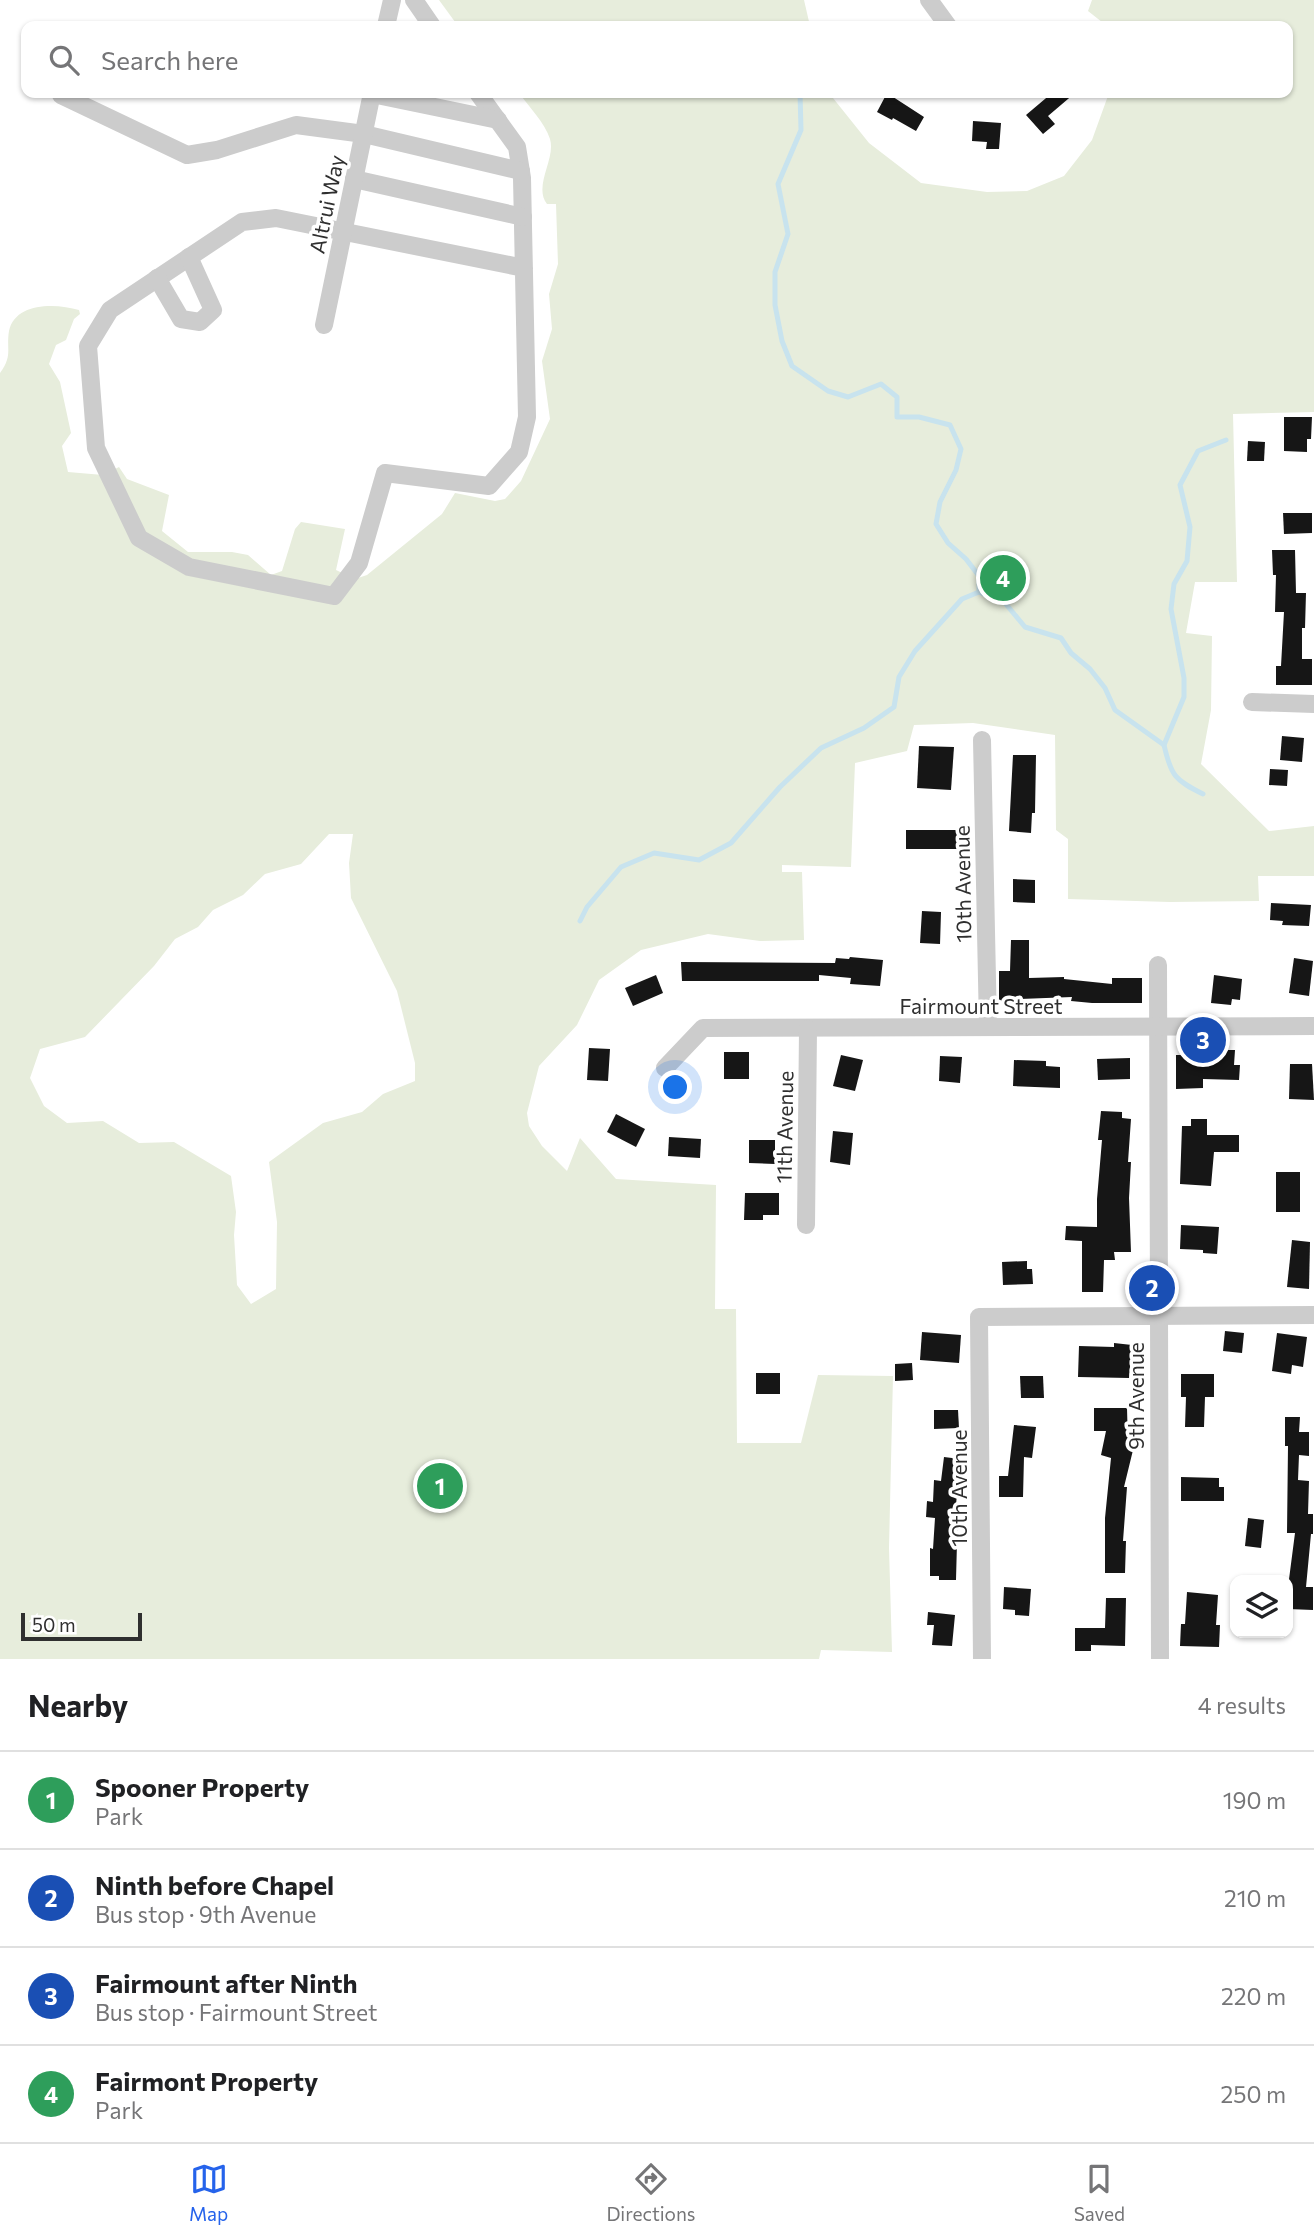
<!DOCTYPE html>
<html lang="en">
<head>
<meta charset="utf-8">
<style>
	body { margin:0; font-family:Commissioner,sans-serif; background:#f2f2f2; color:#202124 }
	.controls { position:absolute; right:21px; bottom:21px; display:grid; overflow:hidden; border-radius:14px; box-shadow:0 2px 5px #0004 }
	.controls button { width:63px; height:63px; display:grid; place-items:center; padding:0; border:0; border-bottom:2px solid #e0e0e0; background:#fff; color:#202124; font:35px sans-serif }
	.scale { position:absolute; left:21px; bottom:18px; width:121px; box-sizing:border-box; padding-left:7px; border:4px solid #2f2f2f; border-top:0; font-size:19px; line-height:24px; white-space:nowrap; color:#2f2f2f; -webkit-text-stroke:5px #fff; paint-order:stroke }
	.you { position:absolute; left:676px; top:1088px; width:24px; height:24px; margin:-18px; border:5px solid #fff; border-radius:50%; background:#1a73e8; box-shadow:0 0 0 10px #1a73e833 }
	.badge { display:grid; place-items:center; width:46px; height:46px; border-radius:50%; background:#2563eb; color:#fff; font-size:23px; font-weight:700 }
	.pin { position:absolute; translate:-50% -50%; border:4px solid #fff; box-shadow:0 2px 7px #0006 }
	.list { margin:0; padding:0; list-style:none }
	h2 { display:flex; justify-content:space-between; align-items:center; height:91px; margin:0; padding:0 28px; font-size:30px }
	h2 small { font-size:23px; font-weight:400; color:#757577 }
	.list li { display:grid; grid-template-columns:46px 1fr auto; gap:21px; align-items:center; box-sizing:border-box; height:98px; padding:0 28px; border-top:2px solid #e0e0e0 }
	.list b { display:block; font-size:26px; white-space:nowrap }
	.list p { margin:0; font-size:23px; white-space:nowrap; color:#757577 }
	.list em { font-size:23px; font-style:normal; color:#757577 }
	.icon { flex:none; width:38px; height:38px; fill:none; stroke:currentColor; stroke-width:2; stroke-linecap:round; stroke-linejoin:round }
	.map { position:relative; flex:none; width:1314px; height:1659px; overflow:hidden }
	.search { position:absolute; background:#fff; box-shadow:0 2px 5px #0004; left:21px; right:21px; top:21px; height:77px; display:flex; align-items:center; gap:18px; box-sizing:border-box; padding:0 24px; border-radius:14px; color:#757577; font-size:26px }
	.sheet { height:483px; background:#fff }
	nav { display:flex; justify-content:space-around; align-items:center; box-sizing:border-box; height:98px; border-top:2px solid #e0e0e0; background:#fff; font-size:19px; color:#757577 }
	nav a { display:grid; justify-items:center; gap:4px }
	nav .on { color:#2563eb }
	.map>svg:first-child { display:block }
</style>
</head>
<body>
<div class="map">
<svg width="1314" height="1659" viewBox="0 0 1314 1659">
	<rect width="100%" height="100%" fill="#fff"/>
	<!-- green -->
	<g fill="#e7eddc" fill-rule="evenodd">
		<path d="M439,0H804L810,26H458Z"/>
		<path d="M1092,0H1314V412L1233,414L1237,582H1195L1186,633L1212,636L1211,710L1201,764L1269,831L1314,826V876H1258L1259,901L1170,902L1068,899V839L1056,830L1055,735L973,723L914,725L907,751L855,763L851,867L782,865V872H802L804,940L760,941L708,934L641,950L599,980L577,1025L539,1066L527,1113L529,1126L542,1146L567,1171L580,1138L616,1179L716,1185L715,1309H736L737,1443H801L818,1375L893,1376L889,1548L892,1652L821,1650L819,1659H0V373C13,355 6,350 9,331C15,302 56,303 79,310L80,314L74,319L66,340L56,345L49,364L60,382L71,433L62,446L68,472L103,475L119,467L127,479L169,495L162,531L188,552H232L248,555L271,575L282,571L295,529L301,522L345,529L336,570L355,579L367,575L442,514L455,493L495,501L505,499L521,481L550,419L542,361L552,329L549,294L558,264L556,204H547C533,186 556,159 550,139C545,123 529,107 519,93H829L869,143L921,183L987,192L1027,191L1064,176L1092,140L1109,93H1288V26H1107L1088,11ZM329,834H353L349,863L351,898L397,991L415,1063V1081L383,1094L362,1112L323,1123L269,1162L277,1222L276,1289L251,1304L237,1285L234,1235L236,1212L231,1176L174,1142L139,1143L103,1121L67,1123L44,1106L30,1078L40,1049L85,1037L154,966L175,939L198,927L213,910L243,895L265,874L301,864Z"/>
	</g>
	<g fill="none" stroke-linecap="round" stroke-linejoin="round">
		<!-- stream -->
		<g stroke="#c8e3ee" stroke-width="5">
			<path d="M800,93L801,130L778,184L788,234L775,272V305L782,341L792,366L828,391L848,397L881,384L897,397V417H919L950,425L961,449L956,470L940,502L936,524L948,543L966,559L979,576V592"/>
			<path d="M1164,745L1184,697V678L1171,609L1174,584L1187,561L1190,527L1180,485L1198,451L1226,440"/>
			<path d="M580,921L587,907L621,867L654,853L699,860L731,843L780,787L821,748L864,728L894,707L899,677L915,651L962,599L979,592L1005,603L1025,627L1061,638L1071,653L1090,669L1105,688L1115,710L1164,745C1171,776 1175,780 1203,794"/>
		</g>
	</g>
	<!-- building -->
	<g fill="#161616">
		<path d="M887,93L924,117L916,131L893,118L892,120L877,112Z"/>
		<path d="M1052,93H1075L1048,116L1055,124L1043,134L1026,115Z"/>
		<path d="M973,121L1001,123L999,149H986L987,142L972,141Z"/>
		<path d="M1284,417H1312L1311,439H1307V452L1284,451Z"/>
		<path d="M1248,441L1265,442L1264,461H1247Z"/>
		<path d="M1283,513H1312V533L1284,534Z"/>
		<path d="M1272,550H1295L1296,593H1306L1305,628H1302V659H1312V685H1276V666H1281L1284,612H1275L1276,575H1273Z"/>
		<path d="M1282,736L1304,738L1302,762L1280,760Z"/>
		<path d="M919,746L954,747L951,790L917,788Z"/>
		<path d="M1013,755H1036L1035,813H1032L1031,833L1009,831Z"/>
		<path d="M1270,769L1288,770L1287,786L1269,785Z"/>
		<rect x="906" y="830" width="53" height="19"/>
		<path d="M1013,879L1035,880V903L1013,902Z"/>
		<path d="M1271,903L1311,905L1309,926L1282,925L1283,921L1270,920Z"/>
		<path d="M922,911L941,912L940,944L920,943Z"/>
		<path d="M1011,940H1029V978L1064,977V979L1112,984V978H1142V1003H1092L1071,1001L1072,997L1020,999V1003L999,1002V971H1010Z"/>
		<path d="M850,957L883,960L880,986L850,984L851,978L819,975V981H682L681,962L835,963L836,958L849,959Z"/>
		<path d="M1294,958L1313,961L1309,996L1289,993Z"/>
		<path d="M656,975L663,993L633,1006L625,988Z"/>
		<path d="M1214,975L1242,979L1240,1000L1232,999L1231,1005L1211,1003Z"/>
		<path d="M589,1048L610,1049L608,1081L587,1080Z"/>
		<path d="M1212,1050H1235L1234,1065H1240L1239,1080L1203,1079V1088L1176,1089V1055H1212Z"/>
		<rect x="724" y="1052" width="25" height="27"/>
		<path d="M841,1055L863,1060L855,1091L833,1086Z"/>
		<path d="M940,1056L962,1057L960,1083L939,1081Z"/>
		<path d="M1130,1058V1079L1098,1080L1097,1059Z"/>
		<path d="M1014,1060L1046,1061V1066L1060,1067V1088L1013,1086Z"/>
		<path d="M1290,1064H1312L1314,1100L1289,1099Z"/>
		<path d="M1101,1111L1122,1112V1118L1131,1119L1128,1162H1131L1129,1198L1131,1252H1114L1115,1260H1104L1103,1292H1082V1241L1065,1240L1066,1226L1097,1227V1199L1102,1140H1098Z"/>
		<path d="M616,1114L645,1129L636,1147L607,1132Z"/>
		<path d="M1191,1119H1207V1135H1239V1152H1214L1211,1186L1180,1184L1182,1126H1191Z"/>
		<path d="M833,1131L853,1133L850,1165L830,1162Z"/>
		<path d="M669,1137L701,1139L700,1158L668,1156Z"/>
		<path d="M749,1140H775V1164L749,1163Z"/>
		<rect x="1276" y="1172" width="24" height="40"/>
		<path d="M745,1193H779V1215H763V1220H744Z"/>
		<path d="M1181,1225L1219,1227L1217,1254L1203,1253V1250L1180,1249Z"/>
		<path d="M1292,1240L1310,1242L1309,1289L1287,1287Z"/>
		<path d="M1027,1261V1269H1032L1033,1284L1003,1285L1002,1262Z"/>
		<path d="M1225,1331L1244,1333L1242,1353L1223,1351Z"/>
		<path d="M922,1332L961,1335L959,1363L920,1360Z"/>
		<path d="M1277,1333L1307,1337L1303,1367L1292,1365L1291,1374L1272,1371Z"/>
		<path d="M1114,1343L1132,1345L1129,1378L1078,1377L1079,1346L1114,1347Z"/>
		<path d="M912,1363L913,1380L895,1381V1364Z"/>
		<rect x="756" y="1373" width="24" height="21"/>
		<path d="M1181,1374H1214V1397H1205L1204,1427H1185L1186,1397H1181Z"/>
		<path d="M1020,1376H1043L1044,1398H1021Z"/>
		<path d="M1094,1408H1127L1128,1445L1134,1446L1124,1487H1127L1123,1541H1126L1125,1573H1105V1518L1111,1458L1101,1455L1106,1431H1094Z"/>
		<path d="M934,1410H958L959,1428L934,1429Z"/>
		<path d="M1285,1417H1300L1299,1432H1309V1456L1299,1455L1298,1480L1309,1481L1308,1514H1313V1534H1311L1306,1587H1313V1610L1288,1609V1587L1295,1533H1287L1288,1446H1285Z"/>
		<path d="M1014,1425L1036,1427L1032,1458L1024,1457L1023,1497H999V1476H1008Z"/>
		<path d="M944,1457L960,1459L956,1505H958L956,1580H939V1576H930V1548L933,1549L935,1518L926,1517L927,1501L933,1502L934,1480L941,1481Z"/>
		<path d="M1181,1477L1219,1478V1487H1224V1501H1181Z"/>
		<path d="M1248,1518L1264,1520L1261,1548L1245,1546Z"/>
		<path d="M1004,1587L1031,1589L1029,1616L1015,1615V1610L1003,1609Z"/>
		<path d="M1187,1592L1218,1595L1216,1625H1220L1219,1647L1180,1646L1181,1624H1185Z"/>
		<path d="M1106,1598H1126L1125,1646L1091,1645V1651H1075V1628H1105Z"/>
		<path d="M928,1612L955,1615L952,1646L932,1645L934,1625H927Z"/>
	</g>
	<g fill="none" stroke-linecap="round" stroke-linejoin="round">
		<!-- minor -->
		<g stroke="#ccc" stroke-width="18">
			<path d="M414,0L432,26"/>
			<path d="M929,0L948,26"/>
			<path d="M386,26L392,0"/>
			<path d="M478,93L517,147L522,178L527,417L519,452L489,486L385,473L359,563L334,596L189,567L139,538L96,448L88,346L110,310L242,222L276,218L524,268"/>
			<path d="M372,94L498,120"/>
			<path d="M61,95L187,155L217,150L296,125L364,134L521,171"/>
			<path d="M354,179L523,217"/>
			<path d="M157,278L181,319L200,322L213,310L189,257"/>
			<path d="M324,325L372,93"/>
			<path d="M1252,702L1314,704"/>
			<path d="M982,740L988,1027"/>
			<path d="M1158,965L1160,1659"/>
			<path d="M665,1068L703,1028L1314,1026"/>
			<path d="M806,1225L808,1029"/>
			<path d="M982,1659L979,1317L1314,1315"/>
		</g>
	</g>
	<g text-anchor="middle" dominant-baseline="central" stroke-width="7" stroke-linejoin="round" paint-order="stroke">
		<!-- street labels -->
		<g font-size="21" fill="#2f2f2f" stroke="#fff">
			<text transform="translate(326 204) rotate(-78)">Altrui Way</text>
			<text transform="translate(962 884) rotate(-91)">10th Avenue</text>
			<text x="981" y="1005">Fairmount Street</text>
			<text transform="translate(784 1127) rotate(-89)">11th Avenue</text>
			<text transform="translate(1135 1396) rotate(-90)">9th Avenue</text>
			<text transform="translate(958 1488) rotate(-90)">10th Avenue</text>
		</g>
	</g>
</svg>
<div class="controls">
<button><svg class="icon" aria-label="layers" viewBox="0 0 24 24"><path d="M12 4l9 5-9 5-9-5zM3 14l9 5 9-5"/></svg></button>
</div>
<div class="scale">50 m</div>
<div class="you"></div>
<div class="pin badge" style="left:440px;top:1486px;background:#2e9e5b">1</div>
<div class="pin badge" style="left:1152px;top:1288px;background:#1a4fb4">2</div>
<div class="pin badge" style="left:1203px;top:1040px;background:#1a4fb4">3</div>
<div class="pin badge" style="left:1003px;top:578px;background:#2e9e5b">4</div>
<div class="search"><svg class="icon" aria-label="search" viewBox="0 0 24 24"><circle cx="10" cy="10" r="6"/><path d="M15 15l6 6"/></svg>Search here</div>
</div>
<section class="sheet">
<h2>Nearby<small>4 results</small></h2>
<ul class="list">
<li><span class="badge" style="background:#2e9e5b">1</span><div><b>Spooner Property</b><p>Park</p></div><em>190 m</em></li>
<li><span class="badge" style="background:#1a4fb4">2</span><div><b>Ninth before Chapel</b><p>Bus stop · 9th Avenue</p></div><em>210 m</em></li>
<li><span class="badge" style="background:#1a4fb4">3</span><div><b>Fairmount after Ninth</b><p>Bus stop · Fairmount Street</p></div><em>220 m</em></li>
<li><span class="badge" style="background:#2e9e5b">4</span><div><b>Fairmont Property</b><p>Park</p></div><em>250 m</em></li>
</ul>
</section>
<nav>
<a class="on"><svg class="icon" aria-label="map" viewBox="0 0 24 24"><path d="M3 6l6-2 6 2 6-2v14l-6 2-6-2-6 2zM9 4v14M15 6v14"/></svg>Map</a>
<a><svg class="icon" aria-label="directions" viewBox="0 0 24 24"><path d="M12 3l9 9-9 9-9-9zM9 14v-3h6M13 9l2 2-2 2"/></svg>Directions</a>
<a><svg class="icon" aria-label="saved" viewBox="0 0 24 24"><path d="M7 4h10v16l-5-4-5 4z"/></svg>Saved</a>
</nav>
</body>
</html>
